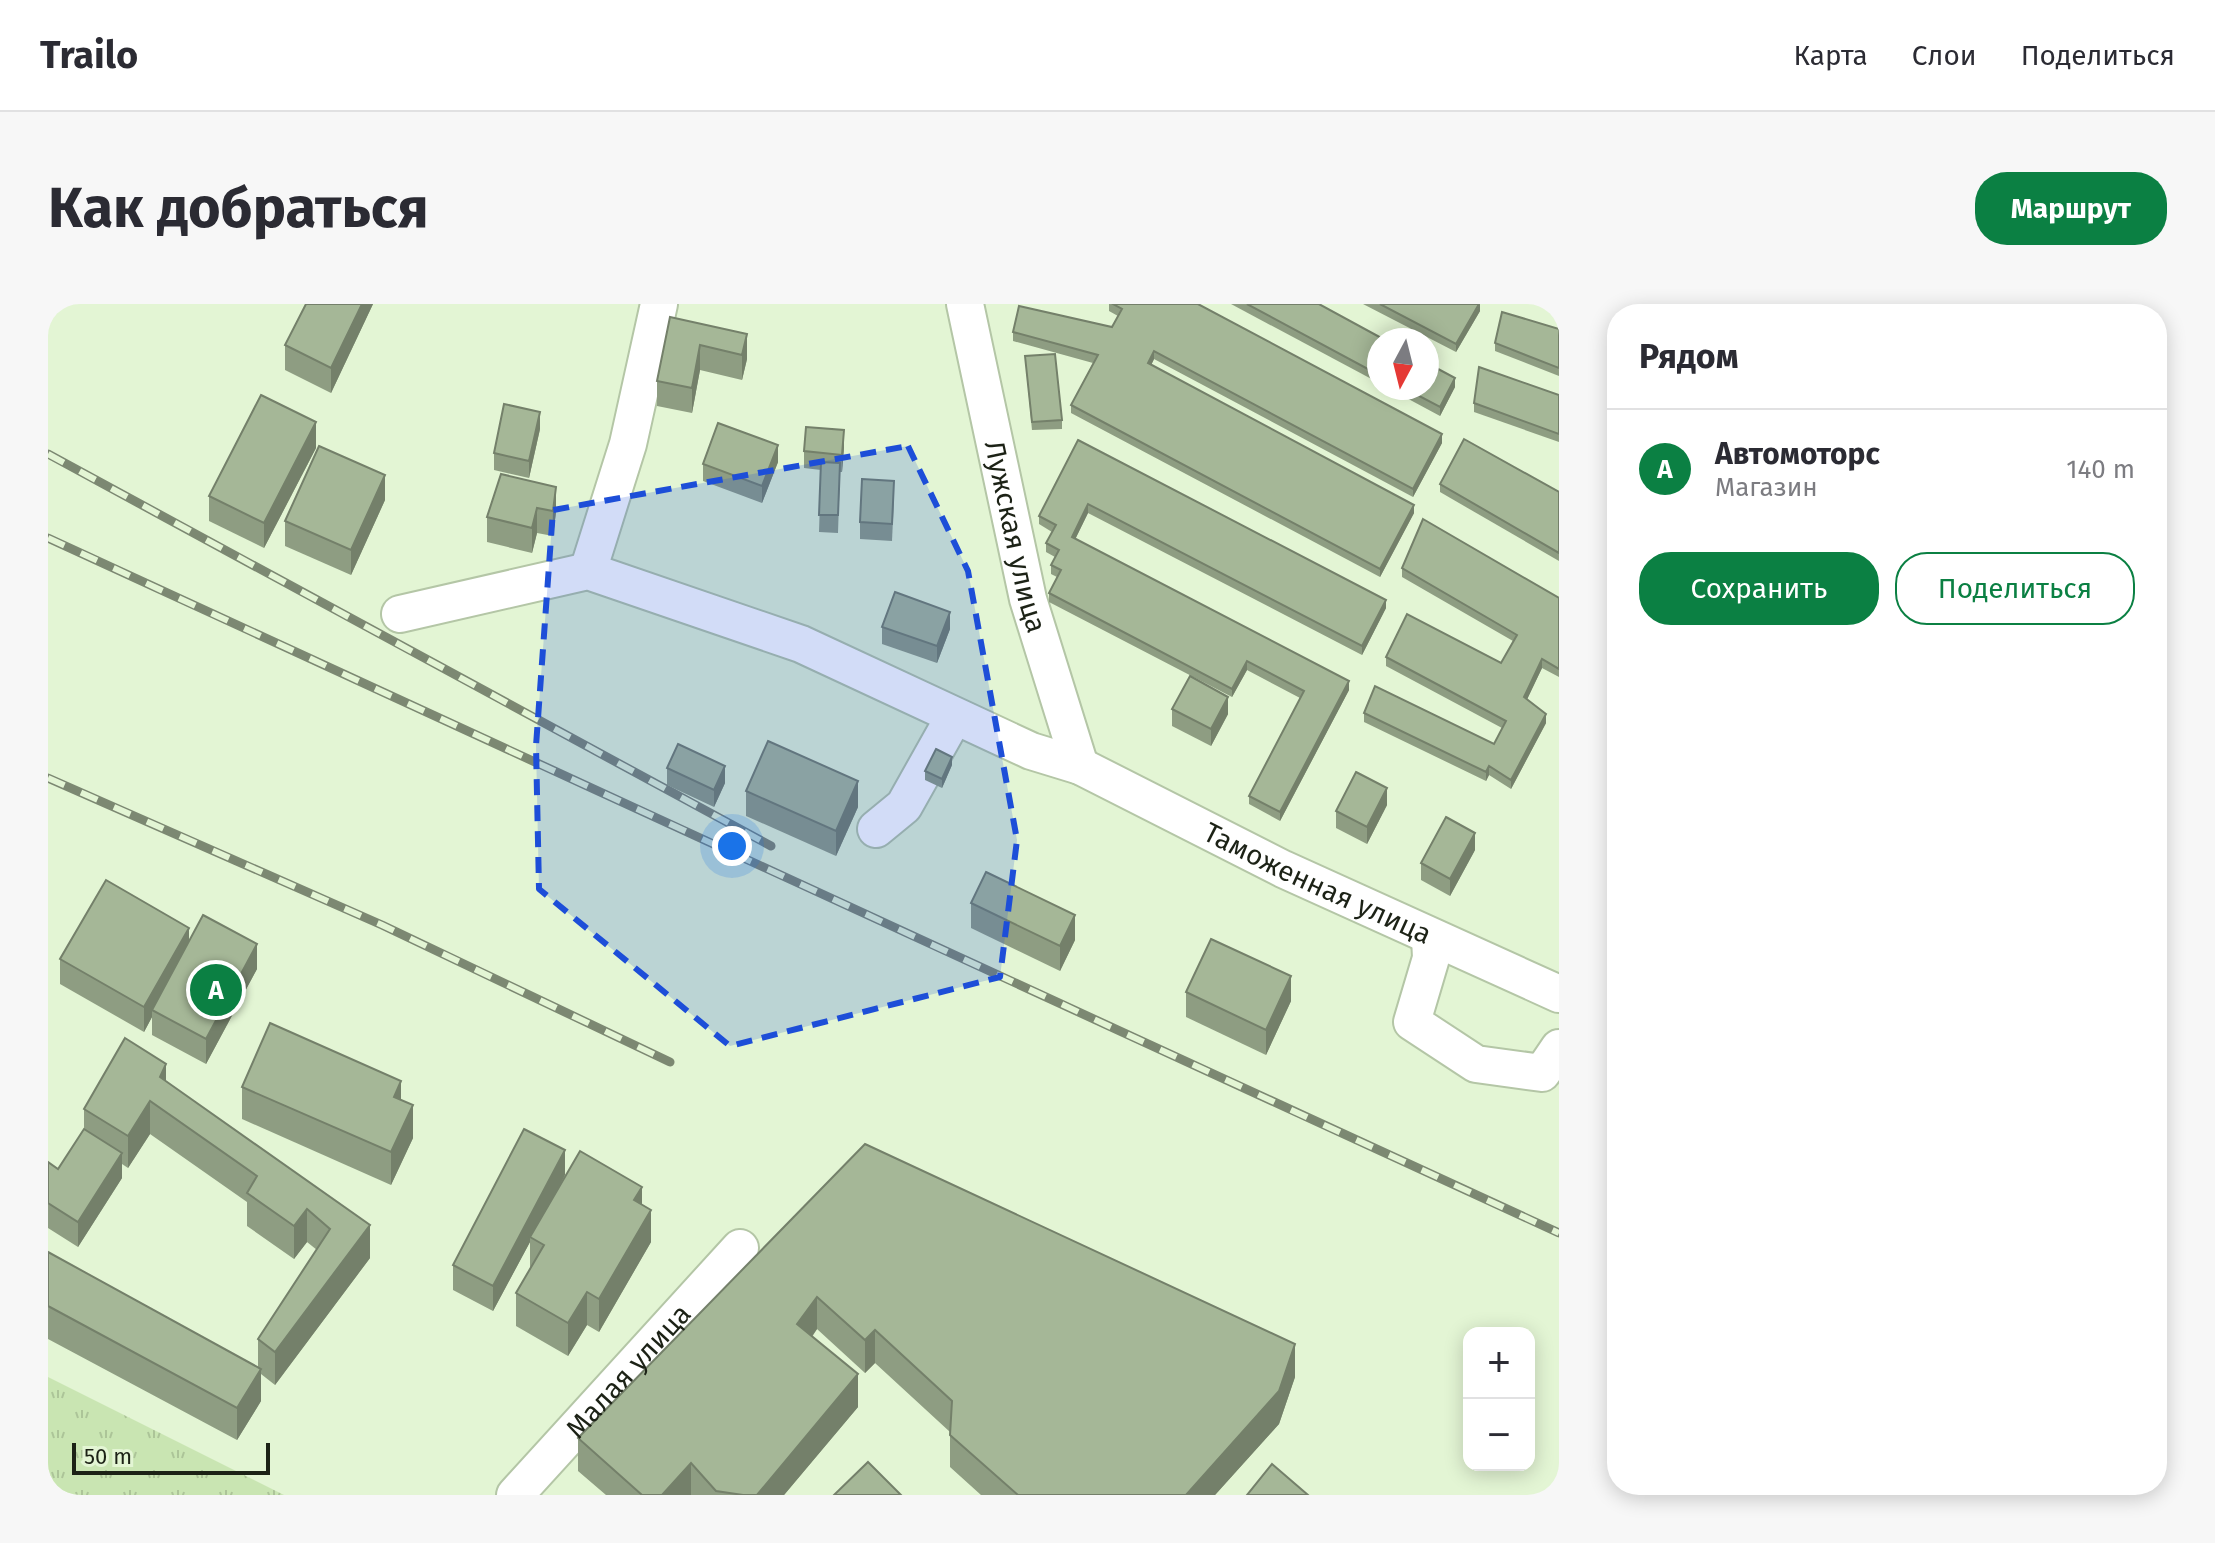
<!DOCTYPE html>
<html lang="ru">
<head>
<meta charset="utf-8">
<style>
	body { margin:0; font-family:"Fira Sans",sans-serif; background:#f7f7f7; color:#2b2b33 }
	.controls { position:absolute; right:24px; bottom:24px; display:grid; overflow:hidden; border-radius:16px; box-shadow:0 4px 20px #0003 }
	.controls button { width:72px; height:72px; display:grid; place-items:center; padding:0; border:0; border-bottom:2px solid #e1e1e2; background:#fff; color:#2b2b33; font:40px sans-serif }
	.compass { position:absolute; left:1319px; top:24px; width:72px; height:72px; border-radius:50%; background:#fff; box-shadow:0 4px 20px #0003; rotate:187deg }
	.scale { position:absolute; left:24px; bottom:20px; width:198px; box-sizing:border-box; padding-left:8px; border:4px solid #1c2216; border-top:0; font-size:22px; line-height:28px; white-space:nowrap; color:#1c2216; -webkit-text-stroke:6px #e3f5d4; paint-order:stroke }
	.you { position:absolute; left:684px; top:542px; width:28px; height:28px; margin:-20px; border:6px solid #fff; border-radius:50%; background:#1a73e8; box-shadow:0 0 0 12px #1a73e833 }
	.badge { display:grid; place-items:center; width:52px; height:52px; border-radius:50%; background:#0b8043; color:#fff; font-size:26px; font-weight:700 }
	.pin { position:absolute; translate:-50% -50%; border:4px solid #fff; box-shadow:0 2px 8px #0006 }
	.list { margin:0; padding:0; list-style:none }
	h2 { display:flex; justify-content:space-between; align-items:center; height:104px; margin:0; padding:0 32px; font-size:34px }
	h2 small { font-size:26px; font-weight:400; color:#7c7c81 }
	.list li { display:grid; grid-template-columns:52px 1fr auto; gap:24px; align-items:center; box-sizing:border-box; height:120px; padding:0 32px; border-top:2px solid #e1e1e2 }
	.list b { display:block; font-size:30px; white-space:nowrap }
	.list p { margin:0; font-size:26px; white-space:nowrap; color:#7c7c81 }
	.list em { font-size:26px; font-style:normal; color:#7c7c81 }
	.actions { display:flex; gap:16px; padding:24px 32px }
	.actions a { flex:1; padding:18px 0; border:2px solid #0b8043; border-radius:32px; text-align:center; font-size:28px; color:#0b8043 }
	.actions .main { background:#0b8043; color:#fff }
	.map { position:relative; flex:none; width:1511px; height:1191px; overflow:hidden; border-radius:32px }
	header { display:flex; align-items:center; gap:48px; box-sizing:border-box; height:112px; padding:0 40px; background:#fff; border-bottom:2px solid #e1e1e2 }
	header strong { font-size:38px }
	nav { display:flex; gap:44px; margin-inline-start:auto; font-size:28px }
	.intro { display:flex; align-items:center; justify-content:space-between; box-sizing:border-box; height:192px; padding:0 48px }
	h1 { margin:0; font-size:56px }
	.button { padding:20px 36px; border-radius:32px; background:#0b8043; color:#fff; font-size:28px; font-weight:700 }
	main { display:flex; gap:48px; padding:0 48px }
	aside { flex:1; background:#fff; border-radius:32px; box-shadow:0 4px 20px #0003 }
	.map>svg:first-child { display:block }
</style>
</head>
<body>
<header>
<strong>Trailo</strong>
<nav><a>Карта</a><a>Слои</a><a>Поделиться</a></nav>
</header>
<div class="intro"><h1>Как добраться</h1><a class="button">Маршрут</a></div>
<main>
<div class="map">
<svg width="1511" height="1191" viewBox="0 0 1511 1191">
	<defs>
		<pattern id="park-tufts" width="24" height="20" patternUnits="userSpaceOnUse" patternTransform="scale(2)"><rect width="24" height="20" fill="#c9e5b2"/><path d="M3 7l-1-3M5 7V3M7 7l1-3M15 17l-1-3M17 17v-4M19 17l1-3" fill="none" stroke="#acc498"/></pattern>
	</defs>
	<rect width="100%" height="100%" fill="#e3f5d4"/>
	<!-- park -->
	<path fill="url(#park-tufts)" d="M0,1073L236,1191H0Z"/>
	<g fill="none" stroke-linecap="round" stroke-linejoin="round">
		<defs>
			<g id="minor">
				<path id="s1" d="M917,0L980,295L1032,462"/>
				<path d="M540,267L580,140L611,0"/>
				<path id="s2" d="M352,310L540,267L753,340L983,447L1032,462L1235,565L1511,690"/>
				<path d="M828,525L856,502L906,413"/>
				<path d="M1382,633L1383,654L1364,718L1428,760L1494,769L1511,744"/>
				<path id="s3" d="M467,1191L692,944"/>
			</g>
		</defs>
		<!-- minor casing -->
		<use href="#minor" stroke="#b4c6a6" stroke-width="40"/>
		<!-- minor -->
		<use href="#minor" stroke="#fff" stroke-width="36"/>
		<defs>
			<g id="rail">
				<path d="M0,150L723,542"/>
				<path d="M0,234L1511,929"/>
				<path d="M0,474L334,621L622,758"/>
			</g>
		</defs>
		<!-- rail casing -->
		<use href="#rail" stroke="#7c8872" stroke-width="9"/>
		<!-- rail -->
		<use href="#rail" stroke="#e3f5d4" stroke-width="6" stroke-dasharray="18" stroke-linecap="butt"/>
	</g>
	<!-- wall -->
	<g fill="#8e9d82">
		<path d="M258,0H325L283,89L237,66V41Z"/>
		<path d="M1061,0H1150L1394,139L1365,193L1106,55L1103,61L1366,209L1332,273L1023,109V101L1045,59L965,37V28L1064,23L1070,12L1061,7Z"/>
		<path d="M1183,0H1271L1331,36V79Z"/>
		<path d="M1315,0H1432V7L1408,48Z"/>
		<path d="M1500,0H1511V5Z"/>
		<path d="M622,13L699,30V55L694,76L652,66L644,109L609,102V77Z"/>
		<path d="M1511,25V72L1447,47V39Z"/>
		<path d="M977,52L1014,116V125L984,126Z"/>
		<path d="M1407,83L1392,112L1340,84H1379Z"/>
		<path d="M1511,91V138L1426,108V99Z"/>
		<path d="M492,125L481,174L446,166V149Z"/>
		<path d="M1030,136L1338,304L1314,351L1040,209L1027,235L1301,386L1232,517L1201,500V492L1252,394L1199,366L1184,393L1001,298V289L1009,273L1003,270V261L1007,253L998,248V239L1004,228L991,220V212Z"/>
		<path d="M796,143L794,168H792L790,229L771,228L773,166L756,164V147Z"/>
		<path d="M268,144L216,244L161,217V192Z"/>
		<path d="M730,158L714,199L655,177V160Z"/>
		<path d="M453,170L508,208L505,232L489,229L484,249L439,238V213Z"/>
		<path d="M1392,180L1511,188V257L1392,188Z"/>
		<path d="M846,194L844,237L812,235V218Z"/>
		<path d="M337,196L303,271L237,242V217Z"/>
		<path d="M1354,264L1511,294V373L1494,364L1479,395L1498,419L1463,485L1441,471L1438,477L1316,418V409L1446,440L1454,424L1338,362V353L1453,359L1465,337L1354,273Z"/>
		<path d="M834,323L902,325L889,359L834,340Z"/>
		<path d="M1124,405L1180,410L1163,442L1124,422Z"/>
		<path d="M904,461L894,484L877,476V467Z"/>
		<path d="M619,464L677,479L666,503L619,481Z"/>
		<path d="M698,487L810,503L788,552L698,512Z"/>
		<path d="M1339,501L1319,540L1288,524V507Z"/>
		<path d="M1427,546L1402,592L1373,576V559Z"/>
		<path d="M923,599L1027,636L1012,667L923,624Z"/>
		<path d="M141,636L209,665L158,760L104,731V713L96,728L12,680V655Z"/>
		<path d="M1138,688L1243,697L1218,751L1138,713Z"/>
		<path d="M118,777L322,954L227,1081L213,1070V1097L189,1136L0,1035V948L210,1063V1035L269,946L259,938L246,955L199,922V898L102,830L80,864L74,860V874L30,943L0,924V858L10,865L36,825V805Z"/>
		<path d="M194,783L353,796L365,834L343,881L194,815Z"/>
		<path d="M817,840L1247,1073L1231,1120L1167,1191H933L902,1163V1128L827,1059L817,1069L769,1025L764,1033L810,1103L736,1191H558L530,1167V1134Z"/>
		<path d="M517,871L508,889L594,900L603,938L551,1028L539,1021L520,1052L468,1022V989L482,965V938L445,1007L405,986V961Z"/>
	</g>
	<!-- shaded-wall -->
	<g fill="#74806a">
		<path d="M314,0H325L283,89V64Z"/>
		<path d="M1432,0V7L1408,48V40Z"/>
		<path d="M699,30V55L694,76V51Z"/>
		<path d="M652,41V66L644,109V84Z"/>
		<path d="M1106,47V55L1100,68V59Z"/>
		<path d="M1407,74V83L1392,112V103Z"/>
		<path d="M492,108V125L481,174V157Z"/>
		<path d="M268,118V144L216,244V219Z"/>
		<path d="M796,126V143L794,168V151Z"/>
		<path d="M1394,130V139L1365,193V185Z"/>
		<path d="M730,141V158L714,199V182Z"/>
		<path d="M337,171V196L303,271V246Z"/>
		<path d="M508,183V208L505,232V207Z"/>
		<path d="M1040,200V209L1024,242V233Z"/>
		<path d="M1366,201V209L1332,273V265Z"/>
		<path d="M489,204V229L484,249V224Z"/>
		<path d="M1338,296V304L1314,351V342Z"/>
		<path d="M902,308V325L889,359V342Z"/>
		<path d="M1494,355V364L1476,402V393Z"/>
		<path d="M1199,357V366L1184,393V385Z"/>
		<path d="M1301,377V386L1232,517V508Z"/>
		<path d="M1180,393V410L1163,442V425Z"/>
		<path d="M1498,410V419L1463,485V476Z"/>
		<path d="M904,453V461L894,484V475Z"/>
		<path d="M677,462V479L666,503V486Z"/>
		<path d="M1441,462V471L1438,477V468Z"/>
		<path d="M810,477V503L788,552V527Z"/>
		<path d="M1339,484V501L1319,540V523Z"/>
		<path d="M1427,529V546L1402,592V575Z"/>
		<path d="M1027,611V636L1012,667V642Z"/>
		<path d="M141,624V649L104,706V713L96,728V703Z"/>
		<path d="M209,640V665L158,760V735Z"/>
		<path d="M1243,672V697L1218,751V726Z"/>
		<path d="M118,760V793L112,806V773Z"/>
		<path d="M353,777V809L346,793Z"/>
		<path d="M102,797V830L80,864V832Z"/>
		<path d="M365,801V834L343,881V848Z"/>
		<path d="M517,846V871L484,934L482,933V938L445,1007V982Z"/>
		<path d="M74,849V874L30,943V918Z"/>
		<path d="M594,883V915L586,896Z"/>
		<path d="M259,905V938L246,955V922Z"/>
		<path d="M603,906V938L551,1028V995Z"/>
		<path d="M322,921V954L227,1081V1048Z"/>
		<path d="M539,988V1021L520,1052V1019Z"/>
		<path d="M769,993V1025L749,1053V1020Z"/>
		<path d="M827,1026V1059L817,1069V1036Z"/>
		<path d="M1247,1040V1073L1231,1120L1167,1191H1138Z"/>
		<path d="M213,1065V1097L189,1136V1104Z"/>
		<path d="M810,1070V1103L736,1191H709Z"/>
		<path d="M643,1159V1191H614Z"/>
	</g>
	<!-- building -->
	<g fill="#a5b797" stroke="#74806a" stroke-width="2">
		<path d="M258,0H314L283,64L237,41Z"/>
		<path d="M1065,0H1150L1394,130L1365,185L1106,47L1100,59L1366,201L1332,265L1023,101L1050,51L965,28L971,2L1064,23L1074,5Z"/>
		<path d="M1199,0H1271L1337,36H1331V71Z"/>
		<path d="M1332,0H1431L1408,40Z"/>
		<path d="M1454,8L1511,25V64L1447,39Z"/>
		<path d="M622,13L699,30L694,51L652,41L644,84L609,77Z"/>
		<path d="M1007,50L1014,116L984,118L977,52Z"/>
		<path d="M1379,59L1407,74L1392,103L1356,84H1379Z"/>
		<path d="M1431,63L1511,91V130L1426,99Z"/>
		<path d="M213,91L268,118L216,219L161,192Z"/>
		<path d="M456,100L492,108L481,157L446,149Z"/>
		<path d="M670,119L730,141L714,182L655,160Z"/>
		<path d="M758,123L796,126L794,151L756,147Z"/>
		<path d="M1416,135L1511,188V249L1392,180Z"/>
		<path d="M1030,136L1338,296L1314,342L1040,200L1024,233L1301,377L1232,508L1201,492L1256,387L1199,357L1184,385L1001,289L1013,266L1003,261L1011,246L998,239L1008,221L991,212Z"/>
		<path d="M271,142L337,171L303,246L237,217Z"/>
		<path d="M773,158L792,159L790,211H771Z"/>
		<path d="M453,170L508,183L505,207L489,204L484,224L439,213Z"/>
		<path d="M814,175L846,177L844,220L812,218Z"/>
		<path d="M1375,215L1511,294V365L1494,355L1476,393L1498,410L1463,476L1441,462L1438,468L1316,409L1327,382L1446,440L1458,417L1338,353L1359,310L1453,359L1469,331L1354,264Z"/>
		<path d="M847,288L902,308L889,342L834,323Z"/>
		<path d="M1142,372L1180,393L1163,425L1124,405Z"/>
		<path d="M720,437L810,477L788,527L698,487Z"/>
		<path d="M630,440L677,462L666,486L619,464Z"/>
		<path d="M888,445L904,453L894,475L877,467Z"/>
		<path d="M1308,468L1339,484L1319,523L1288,507Z"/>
		<path d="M1398,513L1427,529L1402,575L1373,559Z"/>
		<path d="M938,568L1027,611L1012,642L923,599Z"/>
		<path d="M58,576L141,624L96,703L12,655Z"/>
		<path d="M155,611L209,640L158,735L104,706Z"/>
		<path d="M1163,635L1243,672L1218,726L1138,688Z"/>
		<path d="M222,719L353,777L346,793L365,801L343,848L194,783Z"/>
		<path d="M77,734L118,760L112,773L322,921L227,1048L210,1035L282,925L259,905L246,922L199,889L209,872L102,797L80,832L36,805Z"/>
		<path d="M36,825L74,849L30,918L0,899V858L10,865Z"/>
		<path d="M476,825L517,846L445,982L405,961Z"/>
		<path d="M817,840L1247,1040L1231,1087L1138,1191H970L902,1131L904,1097L827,1026L817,1036L769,993L749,1020L810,1070L709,1191H695L668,1187L643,1159L614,1191H594L530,1134Z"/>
		<path d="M532,847L594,883L586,896L603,906L551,995L539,988L520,1019L468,989L496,941L482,933Z"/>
		<path d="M0,948L213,1065L189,1104L0,1002Z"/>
		<path d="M820,1158L853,1191H786Z"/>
		<path d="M1224,1160L1260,1191H1199Z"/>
	</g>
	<!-- marked area -->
	<path fill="#1d4ed8" fill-opacity="0.2" stroke="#1d4ed8" stroke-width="6" stroke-dasharray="16 10" stroke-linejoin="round" d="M860,142L920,267L969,536L952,673L682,742L491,585L488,442L505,206Z"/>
	<g text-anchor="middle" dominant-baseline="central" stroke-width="7" stroke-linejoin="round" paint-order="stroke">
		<!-- street labels -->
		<g font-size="28" fill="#1c2216" stroke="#e3f5d4">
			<text stroke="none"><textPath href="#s1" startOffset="238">Лужская улица</textPath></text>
			<text stroke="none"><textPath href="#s2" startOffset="988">Таможенная улица</textPath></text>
			<text stroke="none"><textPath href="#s3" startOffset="168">Малая улица</textPath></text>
		</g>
	</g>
</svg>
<div class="controls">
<button>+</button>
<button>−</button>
</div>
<svg class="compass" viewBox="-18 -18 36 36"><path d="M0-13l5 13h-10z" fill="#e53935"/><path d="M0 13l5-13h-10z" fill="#7c7c81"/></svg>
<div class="scale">50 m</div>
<div class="you"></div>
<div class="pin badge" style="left:168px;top:686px">A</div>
</div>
<aside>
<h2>Рядом<small></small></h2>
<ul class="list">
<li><span class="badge">A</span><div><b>Автомоторс</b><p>Магазин</p></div><em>140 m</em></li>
</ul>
<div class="actions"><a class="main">Сохранить</a><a>Поделиться</a></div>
</aside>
</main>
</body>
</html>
